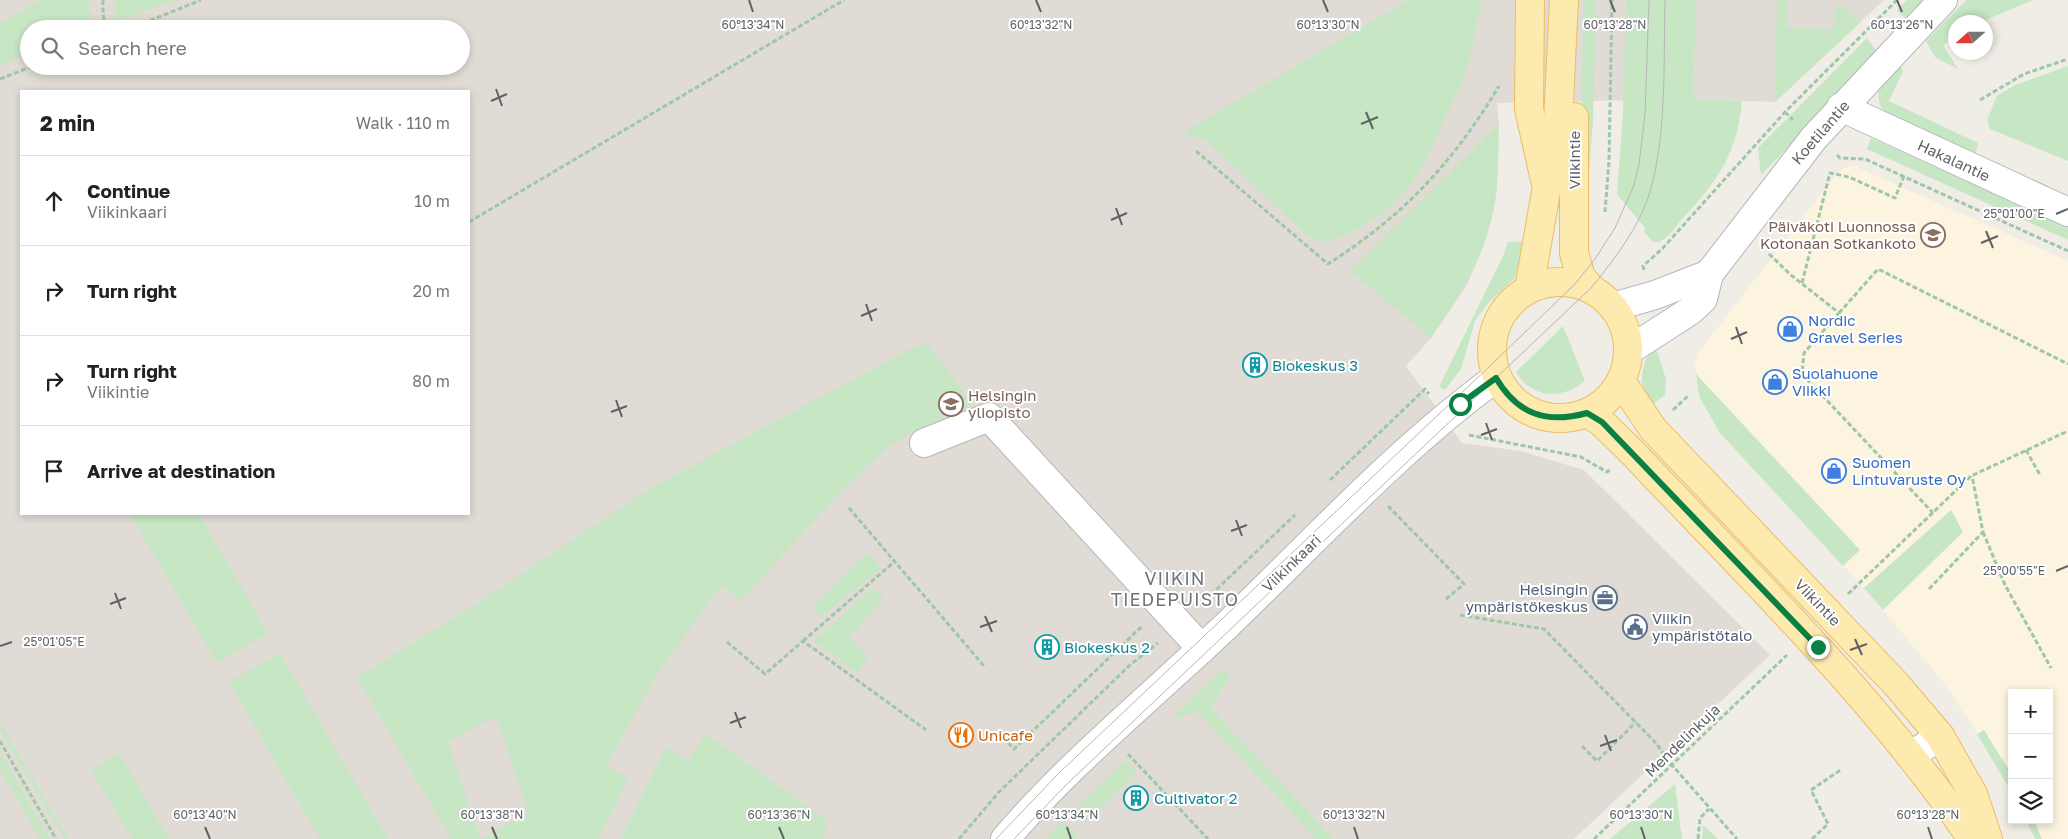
<!DOCTYPE html>
<html lang="en">
<head>
<meta charset="utf-8">
<style>
	body { margin:0; font-family:"Golos Text",sans-serif; background:#f2f2f2; color:#222 }
	.controls { position:absolute; right:15px; bottom:15px; display:grid; overflow:hidden; border-radius:0px; box-shadow:0 2px 8px #0003 }
	.controls button { width:45px; height:45px; display:grid; place-items:center; padding:0; border:0; border-bottom:1px solid #e0e0e0; background:#fff; color:#222; font:25px sans-serif }
	.compass { position:absolute; left:1948px; top:15px; width:45px; height:45px; border-radius:50%; background:#fff; box-shadow:0 2px 8px #0003; rotate:249deg }
	.stop { position:absolute; width:15px; height:15px; margin:-11px; border:4px solid #0b8043; border-radius:50%; background:#fff }
	.stop.end { background:#0b8043; border-color:#fff; box-shadow:0 1px 5px #0008 }
	.list { margin:0; padding:0; list-style:none }
	h2 { display:flex; justify-content:space-between; align-items:center; height:65px; margin:0; padding:0 20px; font-size:21px }
	h2 small { font-size:16px; font-weight:400; color:#767676 }
	.list li { display:grid; grid-template-columns:32px 1fr auto; gap:15px; align-items:center; box-sizing:border-box; height:90px; padding:0 20px; border-top:1px solid #e0e0e0 }
	.list b { display:block; font-size:19px; white-space:nowrap }
	.list p { margin:0; font-size:16px; white-space:nowrap; color:#767676 }
	.list em { font-size:16px; font-style:normal; color:#767676 }
	.icon { flex:none; width:28px; height:28px; fill:none; stroke:currentColor; stroke-width:2; stroke-linecap:round; stroke-linejoin:round }
	.map { position:relative; flex:none; width:2068px; height:839px; overflow:hidden }
	.search { position:absolute; background:#fff; box-shadow:0 2px 8px #0003; left:20px; top:20px; width:450px; height:55px; display:flex; align-items:center; gap:12px; box-sizing:border-box; padding:0 18px; border-radius:28px; color:#767676; font-size:19px }
	.panel { position:absolute; background:#fff; box-shadow:0 2px 8px #0003; left:20px; top:90px; width:450px; height:425px; border-radius:0px }
	.map>svg:first-child { display:block }
</style>
</head>
<body>
<div class="map">
<svg width="2068" height="839" viewBox="0 0 2068 839">
	<rect width="100%" height="100%" fill="#f0ede7"/>
	<!-- commercial -->
	<path fill="#fdf4df" d="M1852,165L2068,261V839H2035L2026,820H2049V693H2012V793L1973,727L1941,679L1864,588L1719,432L1699,396L1695,363L1698,353L1839,171Z"/>
	<!-- education -->
	<path fill="#e0dcd5" fill-rule="evenodd" d="M0,0H1884L1775,102L1689,99L1497,103L1499,124L1494,207L1484,245L1467,285L1431,338L1406,366L1462,443L1521,451L1584,470L1770,655L1574,839H0ZM29,29H461V66H29ZM21,91H469V514H21Z"/>
	<!-- green -->
	<g fill="#c7e6c4">
		<path d="M40,0H88L91,17L86,27L29,29V54L0,66V23Z"/>
		<path d="M114,0H175L117,21Z"/>
		<path d="M1408,0H1482L1466,74L1420,172L1390,208L1362,227L1344,236L1323,242L1308,236L1205,140L1182,133Z"/>
		<path d="M1583,0H1596L1593,121L1587,196H1580Z"/>
		<path d="M1626,0H1696L1693,99L1742,101C1737,154 1719,179 1683,218C1676,226 1669,238 1659,242H1653L1644,232L1645,228L1617,194L1623,114Z"/>
		<path d="M1777,0H1788L1787,28L1834,29L1835,6L1844,7L1861,22L1775,102Z"/>
		<path d="M1907,0H1930L1909,23L1897,10Z"/>
		<path d="M1966,0H2033L1981,22H1956L1955,38L1943,45L1958,69L1935,57L1926,41Z"/>
		<path d="M1867,38L1879,54L1761,175L1758,148Z"/>
		<path d="M1900,65L1903,71L1889,101L1978,143L1975,155L1886,114C1869,93 1884,81 1900,65Z"/>
		<path d="M2068,66V161L1990,129L1987,120L1997,96L2015,85Z"/>
		<path d="M1499,124C1498,151 1499,182 1494,208C1484,259 1459,296 1431,338L1350,271Z"/>
		<path d="M1871,138L2068,227V240L1867,149Z"/>
		<path d="M1526,241L1515,278L1489,302L1475,321L1461,369L1445,390L1439,387L1503,256L1508,242Z"/>
		<path d="M1563,326L1585,381C1562,400 1532,399 1516,372Z"/>
		<path d="M928,343L971,403L970,411L918,428L886,449L843,490L741,600L721,586L658,673L606,766L628,778L599,839H481L528,812L496,716L448,742L480,839H451L357,677L462,613L651,488L912,348Z"/>
		<path d="M1655,345L1666,379L1665,395L1648,408C1640,384 1638,366 1655,345Z"/>
		<path d="M1696,374L1860,550L1843,566L1719,432L1699,396Z"/>
		<path d="M1951,510L1963,532L1883,610L1864,588Z"/>
		<path d="M130,514H199L268,633L217,663Z"/>
		<path d="M867,552L881,568L822,616L811,608Z"/>
		<path d="M873,587L884,598L849,638L869,656L857,673L814,641Z"/>
		<path d="M280,653L388,839H320L229,682Z"/>
		<path d="M1224,668L1230,676L1211,708L1334,839H1316L1196,710L1179,719L1175,715Z"/>
		<path d="M0,722L68,839H64L0,730Z"/>
		<path d="M1984,730L2012,775V793L1977,734Z"/>
		<path d="M706,734L827,820L824,839H621L666,747L688,761Z"/>
		<path d="M0,752L50,839H40L0,769Z"/>
		<path d="M119,753L169,839H132L91,769Z"/>
		<path d="M1126,761L1137,773L1085,823L1076,813V808Z"/>
		<path d="M1675,784L1682,839H1610Z"/>
		<path d="M2026,820H2034L2042,839H2035Z"/>
		<path d="M1063,821L1077,837L1076,839H1046Z"/>
		<path d="M1703,825L1718,839H1702Z"/>
	</g>
	<g fill="none" stroke-linecap="round" stroke-linejoin="round">
		<defs>
			<g id="minor">
				<path d="M1841,107L2068,212"/>
				<path d="M1613,307L1655,295L1709,274"/>
				<path d="M1628,351L1690,311L1703,299L1709,274L1814,138L1943,0"/>
				<path d="M924,443L989,417L1202,649"/>
				<path d="M1912,755L1940,736"/>
				<path d="M1005,839C1071,762 1151,697 1225,627C1313,543 1397,450 1497,377"/>
			</g>
			<g id="major">
				<path d="M1530,0L1529,109L1545,180"/>
				<path d="M1574,117V253L1581,277L1591,288"/>
				<circle cx="1560" cy="350" r="68"/>
				<path d="M1529,289L1547,186L1557,142L1564,0"/>
				<path d="M1621,381L1653,429L1896,684L1940,736L1973,794L1988,839"/>
				<path d="M1587,413L1601,422L1630,450C1749,576 1874,696 1972,839"/>
			</g>
		</defs>
		<!-- minor casing -->
		<use href="#minor" stroke="#b4b7bb" stroke-width="30"/>
		<!-- major casing -->
		<use href="#major" stroke="#edbc63" stroke-width="30"/>
		<!-- path -->
		<g stroke="#9ec7a6" stroke-width="3" stroke-dasharray="5 2.5" stroke-linecap="butt">
			<path d="M103,0V14L106,29"/>
			<path d="M129,29L201,0"/>
			<path d="M0,79L33,66"/>
			<path d="M1980,100L2024,74L2068,59"/>
			<path d="M1785,112L1793,120"/>
			<path d="M1196,151L1328,264C1403,216 1453,163 1499,86"/>
			<path d="M1837,155L1840,158L1865,159L2068,251"/>
			<path d="M1605,212L1609,160L1612,0"/>
			<path d="M469,222L844,0"/>
			<path d="M1769,254L1791,275L1839,313L1804,353L1802,374L1933,513"/>
			<path d="M1644,270L1643,266L1662,249L1785,112L1897,0"/>
			<path d="M1802,283L1830,173L1849,177L1895,198L1904,176"/>
			<path d="M1839,313L1878,269L2068,364"/>
			<path d="M1673,410L1689,395"/>
			<path d="M1469,435L1581,457L1607,472L1611,469"/>
			<path d="M2026,450L2040,475"/>
			<path d="M1330,480L1425,389L1429,394"/>
			<path d="M1388,506L1464,584L1446,599"/>
			<path d="M849,508L984,666"/>
			<path d="M1983,532L2005,585L2051,668"/>
			<path d="M1929,589L1983,532L1972,476"/>
			<path d="M1848,594L1971,476L2068,431"/>
			<path d="M1200,605L1295,515"/>
			<path d="M1460,615L1544,629L1655,742L1671,764L1737,839"/>
			<path d="M803,641L894,562"/>
			<path d="M727,642L765,674L803,641L926,730"/>
			<path d="M0,741L56,839"/>
			<path d="M1008,743L1014,749L1140,628L1144,629"/>
			<path d="M1582,746L1597,761L1636,722"/>
			<path d="M1128,754L1208,839"/>
			<path d="M959,839L999,792L1130,665L1158,643"/>
			<path d="M1594,839L1787,655"/>
			<path d="M1698,839L1700,818L1709,809"/>
			<path d="M1812,839L1828,824L1811,790L1842,769"/>
		</g>
		<!-- minor -->
		<use href="#minor" stroke="#fff" stroke-width="28"/>
		<!-- major -->
		<use href="#major" stroke="#fceaaf" stroke-width="28"/>
		<!-- tram -->
		<g stroke="#b5b6b6" stroke-width="1">
			<path d="M996,839L1058,774L1492,364L1575,284L1595,259L1615,228L1634,185L1639,164L1645,114L1649,0"/>
			<path d="M1014,839L1066,785L1591,288C1609,266 1626,244 1639,219C1669,162 1663,64 1665,0"/>
		</g>
	</g>
	<g fill="none" stroke-linecap="round" stroke-linejoin="round">
		<!-- route -->
		<path stroke="#0b8043" stroke-width="6" d="M1460,404L1496,378C1518,415 1547,424 1587,413L1602,422L1818,647"/>
	</g>
	<!-- ticks -->
	<path fill="none" stroke="#5e6266" stroke-width="2" d="M749,0L753,12M1036,0L1041,12M1323,0L1328,12M1610,0L1615,12M1897,0L1902,12M496,89L502,106M491,101L507,94M1366,112L1373,129M1361,124L1378,117M1116,208L1122,225M2056,214L2068,209M1111,220L1127,213M1986,231L1993,248M1981,243L1998,236M866,304L872,321M861,316L877,309M1736,327L1742,344M1731,339L1747,332M616,400L622,417M611,412L627,406M1486,423L1492,440M1481,435L1497,429M1236,520L1242,536M1231,531L1247,525M2056,571L2068,566M115,593L121,609M110,604L126,598M985,616L992,632M980,627L997,621M1855,639L1862,655M0,646L12,642M1850,650L1867,644M735,712L741,728M730,723L746,717M1605,735L1611,751M1600,746L1617,740M205,827L210,839M492,827L497,839M779,827L784,839M1067,827L1071,839M1354,827L1358,839M1641,827L1645,839M1928,827L1932,839"/>
	<!-- icons -->
	<defs>
		<symbol id="school-ring" viewBox="-11 -11 22 22"><circle r="9.5" fill="#fff" stroke="#8d6e63" stroke-width="1.5"/><path d="M0-5L7-2L0 1L-7-2ZM-4 1L0 2.5L4 1V4Q0 6-4 4Z" fill="#8d6e63"/></symbol>
		<symbol id="shop-ring" viewBox="-11 -11 22 22"><circle r="9.5" fill="#fff" stroke="#3f7fe0" stroke-width="1.5"/><path d="M-5-2.5h2.3a2.7 3.5 0 0 1 5.4 0H5L5.5 6h-11ZM-1.5-2.5h3a1.5 2.3 0 0 0-3 0Z" fill="#3f7fe0"/></symbol>
		<symbol id="building-ring" viewBox="-11 -11 22 22"><circle r="9.5" fill="#fff" stroke="#0f9aa8" stroke-width="1.5"/><path d="M-4-6H4V6H1V3H-1V6H-4ZM-2.5-4.3h1.7v1.8h-1.7ZM.8-4.3h1.7v1.8H.8ZM-2.5-1h1.7V.8h-1.7ZM.8-1h1.7V.8H.8Z" fill="#0f9aa8"/></symbol>
		<symbol id="university-ring" viewBox="-11 -11 22 22"><circle r="9.5" fill="#fff" stroke="#8d6e63" stroke-width="1.5"/><path d="M0-5L7-2L0 1L-7-2ZM-4 1L0 2.5L4 1V4Q0 6-4 4Z" fill="#8d6e63"/></symbol>
		<symbol id="office-ring" viewBox="-11 -11 22 22"><circle r="9.5" fill="#fff" stroke="#5c6f8a" stroke-width="1.5"/><path d="M-6-3h4V-5.5h4V-3h4V5H-6ZM-1-4.5V-3h2v-1.5ZM-6 0V1H6V0Z" fill="#5c6f8a"/></symbol>
		<symbol id="civic-ring" viewBox="-11 -11 22 22"><circle r="9.5" fill="#fff" stroke="#5c6f8a" stroke-width="1.5"/><path d="M-.6-6.5H3V-4.5H.6V-3L4-1V1h2V6H-6V1h2V-1L-.6-3ZM-1.2 2.5V6h2.4V2.5Z" fill="#5c6f8a"/></symbol>
		<symbol id="restaurant-ring" viewBox="-11 -11 22 22"><circle r="9.5" fill="#fff" stroke="#e8710a" stroke-width="1.5"/><path d="M-5-6h1v4h1v-4h1v4h1v-4h1v5L-1.5 .5V6h-2V.5L-5-1ZM5-6V6H3V1.5H1.5Q1.5-4 5-6Z" fill="#e8710a"/></symbol>
	</defs>
	<g fill-rule="evenodd">
		<use href="#school-ring" x="1919" y="221" width="28" height="28"/>
		<use href="#shop-ring" x="1776" y="315" width="28" height="28"/>
		<use href="#building-ring" x="1241" y="351" width="28" height="28"/>
		<use href="#shop-ring" x="1761" y="368" width="28" height="28"/>
		<use href="#university-ring" x="937" y="390" width="28" height="28"/>
		<use href="#shop-ring" x="1820" y="457" width="28" height="28"/>
		<use href="#office-ring" x="1591" y="584" width="28" height="28"/>
		<use href="#civic-ring" x="1621" y="613" width="28" height="28"/>
		<use href="#building-ring" x="1033" y="633" width="28" height="28"/>
		<use href="#restaurant-ring" x="947" y="721" width="28" height="28"/>
		<use href="#building-ring" x="1122" y="784" width="28" height="28"/>
	</g>
	<g text-anchor="middle" dominant-baseline="central" stroke-width="4" stroke-linejoin="round" paint-order="stroke">
		<!-- street labels -->
		<g font-size="15" fill="#5e6266" stroke="#fff">
			<text transform="translate(1820 132) rotate(-49)">Koetilantie</text>
			<text transform="translate(1574 160) rotate(-90)">Viikintie</text>
			<text transform="translate(1954 160) rotate(25)">Hakalantie</text>
			<text transform="translate(1291 563) rotate(-44)">Viikinkaari</text>
			<text transform="translate(1818 602) rotate(46)">Viikintie</text>
			<text transform="translate(1682 740) rotate(-44)">Mendelinkuja</text>
		</g>
		<!-- education labels -->
		<g font-size="15" fill="#785e54" stroke="#fff" text-anchor="end">
			<text x="1916" y="226">Päiväkoti Luonnossa<tspan x="1916" dy="17">Kotonaan Sotkankoto</tspan></text>
			<text x="968" y="395" text-anchor="start">Helsingin<tspan x="968" dy="17">yliopisto</tspan></text>
		</g>
		<!-- shop labels -->
		<g font-size="15" fill="#366cbe" stroke="#fff" text-anchor="start">
			<text x="1808" y="320">Nordic<tspan x="1808" dy="17">Gravel Series</tspan></text>
			<text x="1792" y="373">Suolahuone<tspan x="1792" dy="17">Viikki</tspan></text>
			<text x="1852" y="462">Suomen<tspan x="1852" dy="17">Lintuvaruste Oy</tspan></text>
		</g>
		<!-- culture labels -->
		<g font-size="15" fill="#0d838f" stroke="#fff" text-anchor="start">
			<text x="1272" y="365">Biokeskus 3</text>
			<text x="1064" y="647">Biokeskus 2</text>
			<text x="1154" y="798">Cultivator 2</text>
		</g>
		<!-- service labels -->
		<g font-size="15" fill="#4e5e75" stroke="#fff" text-anchor="end">
			<text x="1588" y="589">Helsingin<tspan x="1588" dy="17">ympäristökeskus</tspan></text>
			<text x="1652" y="618" text-anchor="start">Viikin<tspan x="1652" dy="17">ympäristötalo</tspan></text>
		</g>
		<!-- food labels -->
		<g font-size="15" fill="#c56008" stroke="#fff" text-anchor="start">
			<text x="978" y="735">Unicafe</text>
		</g>
		<!-- quarter labels -->
		<g font-size="18" letter-spacing="1" fill="#6f7478" stroke="#fff">
			<text x="1175" y="578">VIIKIN<tspan x="1175" dy="21">TIEDEPUISTO</tspan></text>
		</g>
	</g>
	<g font-size="12" text-anchor="middle" fill="#5e6266" stroke="#fff" stroke-width="4" stroke-linejoin="round" paint-order="stroke">
		<text x="753" y="29">60°13'34"N</text>
		<text x="1041" y="29">60°13'32"N</text>
		<text x="1328" y="29">60°13'30"N</text>
		<text x="1615" y="29">60°13'28"N</text>
		<text x="1902" y="29">60°13'26"N</text>
		<text x="2014" y="218">25°01'00"E</text>
		<text x="2014" y="575">25°00'55"E</text>
		<text x="54" y="646">25°01'05"E</text>
		<text x="205" y="819">60°13'40"N</text>
		<text x="492" y="819">60°13'38"N</text>
		<text x="779" y="819">60°13'36"N</text>
		<text x="1067" y="819">60°13'34"N</text>
		<text x="1354" y="819">60°13'32"N</text>
		<text x="1641" y="819">60°13'30"N</text>
		<text x="1928" y="819">60°13'28"N</text>
	</g>
</svg>
<div class="controls">
<button>+</button>
<button>−</button>
<button><svg class="icon" aria-label="layers" viewBox="0 0 24 24"><path d="M12 4l9 5-9 5-9-5zM3 14l9 5 9-5"/></svg></button>
</div>
<svg class="compass" viewBox="-18 -18 36 36"><path d="M0-13l5 13h-10z" fill="#e53935"/><path d="M0 13l5-13h-10z" fill="#767676"/></svg>
<div class="stop" style="left:1460px;top:404px"></div>
<div class="stop end" style="left:1818px;top:647px"></div>
<div class="search"><svg class="icon" aria-label="search" viewBox="0 0 24 24"><circle cx="10" cy="10" r="6"/><path d="M15 15l6 6"/></svg>Search here</div>
<section class="panel">
<h2>2 min<small>Walk · 110 m</small></h2>
<ul class="list">
<li><svg class="icon" aria-label="ahead" viewBox="0 0 24 24"><path d="M12 20V5M6 11l6-6 6 6"/></svg><div><b>Continue</b><p>Viikinkaari</p></div><em>10 m</em></li>
<li><svg class="icon" aria-label="right" viewBox="0 0 24 24"><path d="M7 20v-9h11M14 6l5 5-5 5"/></svg><div><b>Turn right</b></div><em>20 m</em></li>
<li><svg class="icon" aria-label="right" viewBox="0 0 24 24"><path d="M7 20v-9h11M14 6l5 5-5 5"/></svg><div><b>Turn right</b><p>Viikintie</p></div><em>80 m</em></li>
<li><svg class="icon" aria-label="arrive" viewBox="0 0 24 24"><path d="M6 21V4h12l-3 4 3 4H6"/></svg><div><b>Arrive at destination</b></div></li>
</ul>
</section>
</div>
</body>
</html>
